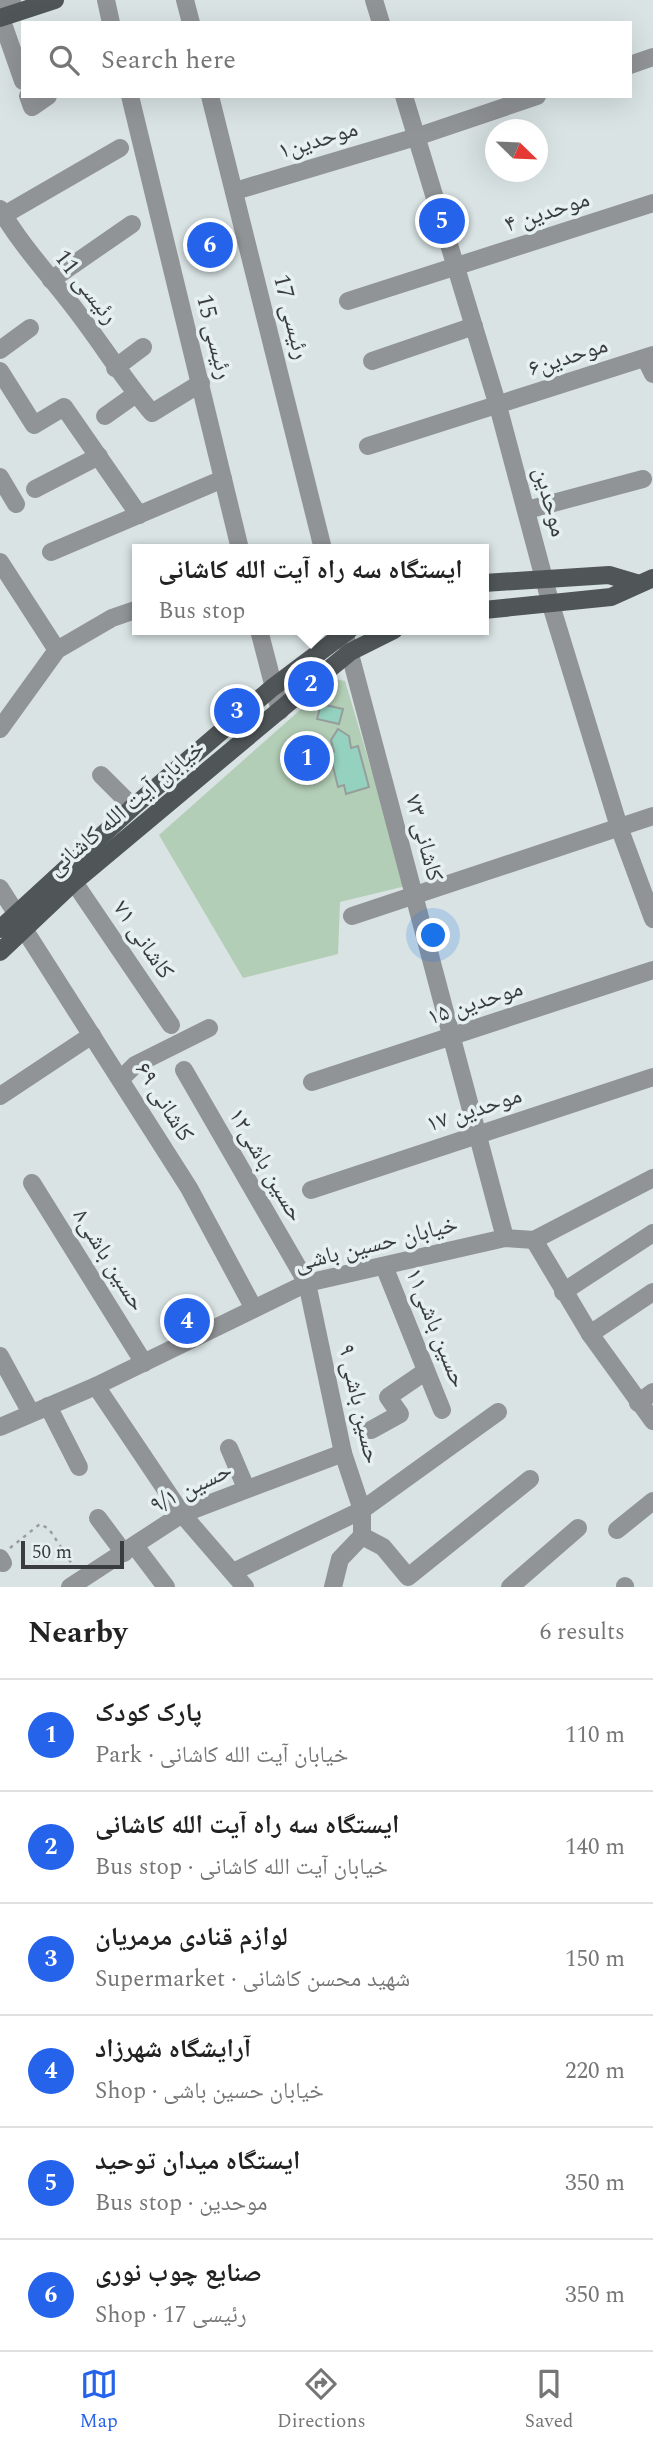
<!DOCTYPE html>
<html lang="en">
<head>
<meta charset="utf-8">
<style>
	body { margin:0; font-family:Spectral,"Noto Naskh Arabic",serif; background:#f6f6f6; color:#222 }
	.compass { position:absolute; left:485px; top:119px; width:63px; height:63px; border-radius:50%; background:#fff; box-shadow:0 7px 28px #0002; rotate:113deg }
	.scale { position:absolute; left:21px; bottom:18px; width:103px; box-sizing:border-box; padding-left:7px; border:4px solid #3a3d3d; border-top:0; font-size:19px; line-height:24px; white-space:nowrap; color:#3a3d3d; -webkit-text-stroke:5px #e6f0f0; paint-order:stroke }
	.you { position:absolute; left:434px; top:936px; width:24px; height:24px; margin:-18px; border:5px solid #fff; border-radius:50%; background:#1a73e8; box-shadow:0 0 0 10px #1a73e833 }
	.badge { display:grid; place-items:center; width:46px; height:46px; border-radius:50%; background:#2563eb; color:#fff; font-size:23px; font-weight:700 }
	.pin { position:absolute; translate:-50% -50%; border:4px solid #fff; box-shadow:0 2px 7px #0006 }
	.popup { position:absolute; left:132px; top:544px; width:357px; height:91px; box-sizing:border-box; display:grid; place-content:center; border-radius:0px; background:#fff; filter:drop-shadow(0 2px 5px #0005); font-size:23px; white-space:nowrap; color:#767676 }
	.popup b { font-size:26px; color:#222 }
	.popup::after { content:''; position:absolute; left:50%; top:100%; margin-left:-14px; border:14px solid transparent; border-top-color:#fff }
	.list { margin:0; padding:0; list-style:none }
	h2 { display:flex; justify-content:space-between; align-items:center; height:91px; margin:0; padding:0 28px; font-size:30px }
	h2 small { font-size:23px; font-weight:400; color:#767676 }
	.list li { display:grid; grid-template-columns:46px 1fr auto; gap:21px; align-items:center; box-sizing:border-box; height:112px; padding:0 28px; border-top:2px solid #e0e0e0 }
	.list b { display:block; font-size:26px; white-space:nowrap }
	.list p { margin:0; font-size:23px; white-space:nowrap; color:#767676 }
	.list em { font-size:23px; font-style:normal; color:#767676 }
	.icon { flex:none; width:38px; height:38px; fill:none; stroke:currentColor; stroke-width:2; stroke-linecap:round; stroke-linejoin:round }
	.map { position:relative; flex:none; width:653px; height:1587px; overflow:hidden }
	.search { position:absolute; background:#fff; box-shadow:0 7px 28px #0002; left:21px; right:21px; top:21px; height:77px; display:flex; align-items:center; gap:18px; box-sizing:border-box; padding:0 24px; border-radius:0px; color:#767676; font-size:26px }
	.sheet { height:763px; background:#fff }
	nav { display:flex; justify-content:space-around; align-items:center; box-sizing:border-box; height:98px; border-top:2px solid #e0e0e0; background:#fff; font-size:19px; color:#767676 }
	nav a { display:grid; justify-items:center; gap:4px }
	nav .on { color:#2563eb }
	.map>svg:first-child { display:block }
</style>
</head>
<body>
<div class="map">
<svg width="653" height="1587" viewBox="0 0 653 1587">
	<rect width="100%" height="100%" fill="#d9e3e3"/>
	<!-- green -->
	<path fill="#b3ceb6" d="M335,679L345,681L406,886L340,902L338,954L243,978L159,835Z"/>
	<!-- building -->
	<g fill="#95d1bf" stroke="#969e9b" stroke-width="2">
		<path d="M321,704L343,709L339,724L317,719Z"/>
		<path d="M338,729L349,736L351,748L358,746L369,787L346,794L344,785L338,787L330,754L334,752L331,740Z"/>
	</g>
	<g fill="none" stroke-linecap="round" stroke-linejoin="round">
		<!-- path -->
		<path stroke="#979e9e" stroke-width="2.5" stroke-dasharray="3.5 5" stroke-linecap="butt" d="M10,1548L40,1524L49,1529L74,1567"/>
		<!-- minor -->
		<g stroke="#919496" stroke-width="18">
			<path d="M106,0L111,23"/>
			<path d="M185,0L191,23"/>
			<path d="M374,0L381,23"/>
			<path d="M0,4L12,0"/>
			<path d="M1,18L23,81"/>
			<path d="M630,65L653,57"/>
			<path d="M28,96L32,107L48,96"/>
			<path d="M130,96L240,549"/>
			<path d="M210,96L323,549"/>
			<path d="M404,96L498,406L551,605L619,827L653,919"/>
			<path d="M235,191L416,137L537,96"/>
			<path d="M0,209C22,247 52,278 78,313C103,346 125,381 152,413L201,383"/>
			<path d="M4,215L120,148"/>
			<path d="M51,280L132,224"/>
			<path d="M348,301L653,203"/>
			<path d="M0,350L30,328"/>
			<path d="M645,358L653,374"/>
			<path d="M372,361L474,326"/>
			<path d="M115,368L143,347"/>
			<path d="M0,371L34,425L64,407L139,515"/>
			<path d="M105,416L136,394"/>
			<path d="M368,446L653,355"/>
			<path d="M0,477L16,504"/>
			<path d="M35,489L99,456"/>
			<path d="M527,510L643,479"/>
			<path d="M51,552L223,479"/>
			<path d="M0,562L57,650"/>
			<path d="M259,630L280,711"/>
			<path d="M346,639L505,1238"/>
			<path d="M0,729L57,650L112,618L138,609"/>
			<path d="M101,775L133,807"/>
			<path d="M74,882L171,1025"/>
			<path d="M0,888L16,913"/>
			<path d="M352,916L653,816"/>
			<path d="M24,929L189,1188L253,1307"/>
			<path d="M184,1070L307,1283L343,1453L362,1510V1536"/>
			<path d="M121,1079L135,1065L209,1028"/>
			<path d="M312,1082L653,970"/>
			<path d="M0,1096L92,1035"/>
			<path d="M32,1183L144,1363"/>
			<path d="M311,1190L653,1077"/>
			<path d="M534,1240L590,1334L653,1421"/>
			<path d="M384,1266L442,1410"/>
			<path d="M563,1292L653,1233"/>
			<path d="M590,1334L653,1292"/>
			<path d="M0,1356L31,1413"/>
			<path d="M96,1386L182,1514L245,1587"/>
			<path d="M638,1403L653,1392"/>
			<path d="M48,1406L79,1467"/>
			<path d="M0,1427L96,1386L307,1283L505,1238L534,1240L653,1178"/>
			<path d="M371,1430L400,1414L388,1397L426,1371"/>
			<path d="M229,1448L246,1488"/>
			<path d="M98,1518L124,1553"/>
			<path d="M617,1530L653,1501"/>
			<path d="M362,1536L383,1547L408,1577L530,1479"/>
			<path d="M135,1546L166,1587"/>
			<path d="M0,1558L3,1563"/>
			<path d="M233,1572L362,1510L498,1412"/>
			<path d="M70,1587L182,1514L343,1453"/>
			<path d="M333,1587L340,1559L362,1536"/>
			<path d="M510,1587L578,1528"/>
			<path d="M625,1587V1586"/>
		</g>
		<!-- major -->
		<g stroke="#505658" stroke-width="18">
			<path d="M0,18L55,0"/>
			<path d="M484,583L609,575L636,583"/>
			<path d="M484,610L611,597L653,578"/>
			<path d="M0,929L133,807L272,688L349,630"/>
			<path d="M0,952L74,882L311,684L350,652L394,630"/>
		</g>
	</g>
	<g text-anchor="middle" dominant-baseline="central" stroke-width="7" stroke-linejoin="round" paint-order="stroke">
		<!-- street labels -->
		<g font-size="24" fill="#3a3d3d" stroke="#e6f0f0">
			<text transform="translate(318 140) rotate(-17)">موحدین۱</text>
			<text transform="translate(547 212) rotate(-18)">موحدین ۴</text>
			<text transform="translate(86 287) rotate(52)">رئیسی 11</text>
			<text transform="translate(291 317) rotate(76)">رئیسی 17</text>
			<text transform="translate(214 337) rotate(76)">رئیسی 15</text>
			<text transform="translate(568 357) rotate(-18)">موحدین۶</text>
			<text transform="translate(550 502) rotate(75)">موحدین</text>
			<text transform="translate(126 808) rotate(-40)">خیابان آیت الله کاشانی</text>
			<text transform="translate(424 838) rotate(75)">کاشانی ۷۳</text>
			<text transform="translate(143 940) rotate(56)">کاشانی ۷۱</text>
			<text transform="translate(475 1003) rotate(-18)">موحدین ۱۵</text>
			<text transform="translate(164 1102) rotate(58)">کاشانی ۶۹</text>
			<text transform="translate(474 1110) rotate(-18)">موحدین ۱۷</text>
			<text transform="translate(266 1165) rotate(60)">حسین باشی۱۲</text>
			<text transform="translate(376 1244) rotate(-14)">خیابان حسین باشی</text>
			<text transform="translate(109 1260) rotate(58)">حسین باشی۸</text>
			<text transform="translate(436 1328) rotate(68)">حسین باشی۱۱</text>
			<text transform="translate(359 1404) rotate(77)">حسین باشی ۹</text>
			<text transform="translate(191 1488) rotate(-26)">حسین ۹/۱</text>
		</g>
	</g>
</svg>
<svg class="compass" viewBox="-18 -18 36 36"><path d="M0-13l5 13h-10z" fill="#e53935"/><path d="M0 13l5-13h-10z" fill="#767676"/></svg>
<div class="scale">50 m</div>
<div class="you"></div>
<div class="pin badge" style="left:307px;top:758px">1</div>
<div class="pin badge" style="left:311px;top:684px">2</div>
<div class="popup"><b>ایستگاه سه راه آیت الله کاشانی</b>Bus stop</div>
<div class="pin badge" style="left:237px;top:711px">3</div>
<div class="pin badge" style="left:187px;top:1321px">4</div>
<div class="pin badge" style="left:442px;top:221px">5</div>
<div class="pin badge" style="left:210px;top:245px">6</div>
<div class="search"><svg class="icon" aria-label="search" viewBox="0 0 24 24"><circle cx="10" cy="10" r="6"/><path d="M15 15l6 6"/></svg>Search here</div>
</div>
<section class="sheet">
<h2>Nearby<small>6 results</small></h2>
<ul class="list">
<li><span class="badge">1</span><div><b>پارک کودک</b><p>Park · خیابان آیت الله کاشانی</p></div><em>110 m</em></li>
<li><span class="badge">2</span><div><b>ایستگاه سه راه آیت الله کاشانی</b><p>Bus stop · خیابان آیت الله کاشانی</p></div><em>140 m</em></li>
<li><span class="badge">3</span><div><b>لوازم قنادی مرمریان</b><p>Supermarket · شهید محسن کاشانی</p></div><em>150 m</em></li>
<li><span class="badge">4</span><div><b>آرایشگاه شهرزاد</b><p>Shop · خیابان حسین باشی</p></div><em>220 m</em></li>
<li><span class="badge">5</span><div><b>ایستگاه میدان توحید</b><p>Bus stop · موحدین</p></div><em>350 m</em></li>
<li><span class="badge">6</span><div><b>صنایع چوب نوری</b><p>Shop · رئیسی 17</p></div><em>350 m</em></li>
</ul>
</section>
<nav>
<a class="on"><svg class="icon" aria-label="map" viewBox="0 0 24 24"><path d="M3 6l6-2 6 2 6-2v14l-6 2-6-2-6 2zM9 4v14M15 6v14"/></svg>Map</a>
<a><svg class="icon" aria-label="directions" viewBox="0 0 24 24"><path d="M12 3l9 9-9 9-9-9zM9 14v-3h6M13 9l2 2-2 2"/></svg>Directions</a>
<a><svg class="icon" aria-label="saved" viewBox="0 0 24 24"><path d="M7 4h10v16l-5-4-5 4z"/></svg>Saved</a>
</nav>
</body>
</html>
